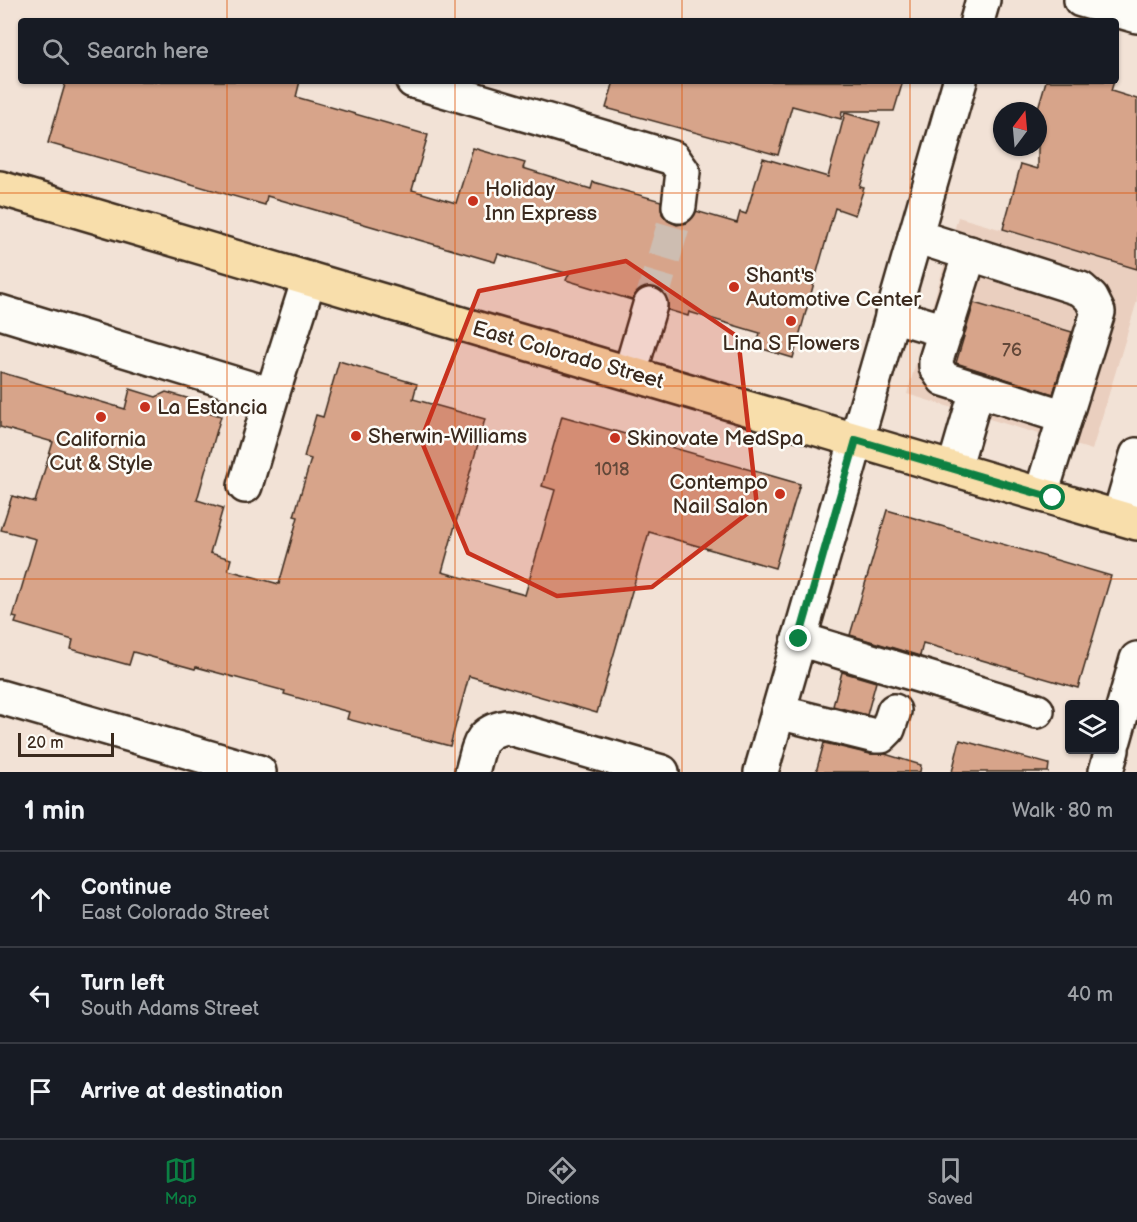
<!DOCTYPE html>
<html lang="en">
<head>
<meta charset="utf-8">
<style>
	body { margin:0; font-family:"Balsamiq Sans",sans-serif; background:#242831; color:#f1f3f6 }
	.controls { position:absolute; right:18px; bottom:18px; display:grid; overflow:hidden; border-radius:6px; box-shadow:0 2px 4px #0004 }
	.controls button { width:54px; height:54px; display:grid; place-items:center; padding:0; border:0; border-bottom:2px solid #363941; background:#171b24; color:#f1f3f6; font:30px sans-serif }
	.compass { position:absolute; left:993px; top:102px; width:54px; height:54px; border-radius:50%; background:#171b24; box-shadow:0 2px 4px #0004; rotate:16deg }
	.scale { position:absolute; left:18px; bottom:15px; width:96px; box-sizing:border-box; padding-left:6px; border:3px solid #3b2a1e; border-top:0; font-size:16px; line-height:21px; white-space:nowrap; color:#3b2a1e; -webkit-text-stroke:4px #fdfcf7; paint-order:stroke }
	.stop { position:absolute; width:18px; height:18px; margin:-14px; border:4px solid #0b8043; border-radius:50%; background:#fff }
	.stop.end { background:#0b8043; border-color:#fff; box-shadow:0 2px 6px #0008 }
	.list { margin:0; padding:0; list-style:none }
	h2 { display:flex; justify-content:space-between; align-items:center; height:78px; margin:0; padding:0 24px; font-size:26px }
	h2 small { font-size:20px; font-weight:400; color:#9ea1a6 }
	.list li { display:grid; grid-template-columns:39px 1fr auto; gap:18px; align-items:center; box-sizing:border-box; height:96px; padding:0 24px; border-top:2px solid #363941 }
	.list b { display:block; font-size:22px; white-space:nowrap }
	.list p { margin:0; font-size:20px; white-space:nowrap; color:#9ea1a6 }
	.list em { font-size:20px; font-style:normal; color:#9ea1a6 }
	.icon { flex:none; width:33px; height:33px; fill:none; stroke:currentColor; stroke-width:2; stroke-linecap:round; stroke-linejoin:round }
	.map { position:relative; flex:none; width:1137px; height:772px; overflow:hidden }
	.search { position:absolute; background:#171b24; box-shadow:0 2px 4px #0004; left:18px; right:18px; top:18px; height:66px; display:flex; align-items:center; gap:15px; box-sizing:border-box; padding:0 21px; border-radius:6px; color:#9ea1a6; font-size:22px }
	.sheet { height:366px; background:#171b24 }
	nav { display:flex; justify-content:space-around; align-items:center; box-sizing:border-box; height:84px; border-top:2px solid #363941; background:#171b24; font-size:16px; color:#9ea1a6 }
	nav a { display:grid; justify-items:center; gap:3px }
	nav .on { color:#0b8043 }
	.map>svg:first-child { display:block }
</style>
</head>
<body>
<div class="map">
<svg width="1137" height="772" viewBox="0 0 1137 772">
	<rect width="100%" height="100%" fill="#f2e2d6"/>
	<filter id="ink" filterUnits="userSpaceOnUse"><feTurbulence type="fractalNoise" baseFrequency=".0167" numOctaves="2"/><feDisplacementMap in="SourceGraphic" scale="12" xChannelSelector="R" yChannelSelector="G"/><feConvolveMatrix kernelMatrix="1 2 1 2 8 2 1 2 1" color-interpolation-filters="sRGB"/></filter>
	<g filter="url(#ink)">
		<!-- built -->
		<path fill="#eacfbf" d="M958,217L1137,269V301L1092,450L907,394Z"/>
		<!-- building -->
		<g fill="#d7a48a" stroke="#3b2a1e" stroke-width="1.5">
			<path d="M66,81H300L296,97L428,135L412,190L456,203L473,148L525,163L523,168L591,189L593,182L661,201L662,214L668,221L677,225L687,223L696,211L737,223L740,212L746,214L763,158L828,177L845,113L880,123L860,187L864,188L855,215L835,208L793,358L756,347L760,333L689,312L688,316L668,310V301L664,293L655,287H646L638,291L632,300L566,280L569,274L498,254L495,262L267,196L265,205L48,143Z"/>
			<path d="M614,81H903L894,111H842L841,119L792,106L778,155L606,108Z"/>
			<path d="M1046,81H1114L1111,91L1137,99V269L1003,229L1021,164L1038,169V108Z"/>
			<path d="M974,303L1072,332L1053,394L956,363Z"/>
			<path d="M339,361L417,384L413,399L485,419L442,572L525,595L555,490L542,486L562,416L800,484L775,568L649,532L597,713L469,676L450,746L347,719L349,712L284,694L285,691L196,667L195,669L133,652L129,665L71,649L73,640L15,623L17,618L13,617L36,539L1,530L12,496L35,502L53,442L0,427V372L125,409L130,389L156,397L166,392L190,399L196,408L221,416L197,500L223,508L210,553L231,559L228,570L279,584L298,517L294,516L311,459L304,457L316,415L323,417Z"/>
			<path d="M887,510L1111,576L1078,688L923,643L920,656L850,635Z"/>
			<path d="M842,672L876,682L867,715L833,706Z"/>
			<path d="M960,740L1049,764L1048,772H952Z"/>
			<path d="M824,743L870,754H885L921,765L920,772H816Z"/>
		</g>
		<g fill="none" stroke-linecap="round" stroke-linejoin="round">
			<!-- minor-tunnel -->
			<path stroke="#cdbdb1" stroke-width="33" stroke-dasharray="33 16" stroke-linecap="butt" d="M650,305L679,206"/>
			<defs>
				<g id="minor">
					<path d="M1081,0L1137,16"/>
					<path d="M977,21L983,0"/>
					<path d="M413,81L673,158L683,172L679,206"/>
					<path d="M915,236L1081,289L1091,298L1098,312L1041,494"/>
					<path d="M970,253L936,360V367L944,379L1065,417"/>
					<path d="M0,312L272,395L309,279"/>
					<path d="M892,315L946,331"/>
					<path d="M630,373L650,305"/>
					<path d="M954,469L977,390"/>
					<path d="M245,486L272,395"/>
					<path d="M1119,517L1137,455"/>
					<path d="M799,639L1037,711"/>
					<path d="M0,697L259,772"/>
					<path d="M778,712L875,736H881L888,729L894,711"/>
					<path d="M1114,740L1137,659"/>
					<path d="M1106,771L1112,750"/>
					<path d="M472,772C479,748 478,732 506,727L662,772"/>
					<path d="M761,772L960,81"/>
				</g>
				<path id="major" d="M0,188L1137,523"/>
			</defs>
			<!-- minor casing -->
			<use href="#minor" stroke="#3b2a1e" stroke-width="38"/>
			<!-- major casing -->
			<use href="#major" stroke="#3b2a1e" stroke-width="38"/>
			<!-- minor -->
			<use href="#minor" stroke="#fdfcf7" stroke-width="33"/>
			<!-- major -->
			<use href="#major" stroke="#f8deab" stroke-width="33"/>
		</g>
	</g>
	<g fill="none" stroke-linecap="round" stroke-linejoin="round" filter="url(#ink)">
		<!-- route -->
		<path stroke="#0b8043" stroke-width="8" d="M799,639L856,440L1053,498"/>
	</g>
	<!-- marked area -->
	<path fill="#c8321e" fill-opacity="0.2" stroke="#c8321e" stroke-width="4.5" stroke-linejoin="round" d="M626,261L738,337L757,506L652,587L557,596L468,553L421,440L479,291Z"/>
	<!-- grid -->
	<path fill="none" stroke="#df570d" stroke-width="1.5" stroke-opacity="0.55" d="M227,0V21M455,0V21M682,0V21M910,0V21M227,81V772M455,81V772M682,81V772M910,81V772M0,193H1137M0,386H1137M0,579H1137"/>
	<!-- markers -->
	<g fill="#c8321e" stroke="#fdfcf7" stroke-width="2">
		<circle cx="473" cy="201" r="6"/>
		<circle cx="734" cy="287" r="6"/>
		<circle cx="791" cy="321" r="6"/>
		<circle cx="145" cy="407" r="6"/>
		<circle cx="101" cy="417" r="6"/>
		<circle cx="356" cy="436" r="6"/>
		<circle cx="615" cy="438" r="6"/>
		<circle cx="780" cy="494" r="6"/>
	</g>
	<g text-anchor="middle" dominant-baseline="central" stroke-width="5" stroke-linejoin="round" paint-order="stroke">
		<!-- number labels -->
		<g font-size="18" fill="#624839">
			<text x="1012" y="350">76</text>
			<text x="612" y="469">1018</text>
		</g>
		<!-- poi labels -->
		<g font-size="21" fill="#3b2a1e" stroke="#fdfcf7" text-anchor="start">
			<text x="485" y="189">Holiday<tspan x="485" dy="24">Inn Express</tspan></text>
			<text x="746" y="275">Shant's<tspan x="746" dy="24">Automotive Center</tspan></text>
			<text x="791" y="343" text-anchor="middle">Lina S Flowers</text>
			<text x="157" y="407">La Estancia</text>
			<text x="368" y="436">Sherwin-Williams</text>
			<text x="627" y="438">Skinovate MedSpa</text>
			<text x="101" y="439" text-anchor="middle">California<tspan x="101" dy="24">Cut &amp; Style</tspan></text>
			<text x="768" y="482" text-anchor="end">Contempo<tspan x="768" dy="24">Nail Salon</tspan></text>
		</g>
		<!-- street labels -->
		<g font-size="21" fill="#3b2a1e" stroke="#fdfcf7">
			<text transform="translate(568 355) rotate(16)">East Colorado Street</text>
		</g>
	</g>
</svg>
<div class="controls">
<button><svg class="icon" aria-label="layers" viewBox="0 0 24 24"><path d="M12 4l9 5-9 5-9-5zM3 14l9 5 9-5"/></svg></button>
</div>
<svg class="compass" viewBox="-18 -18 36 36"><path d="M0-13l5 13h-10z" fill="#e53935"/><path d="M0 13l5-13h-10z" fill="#9ea1a6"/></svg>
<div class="scale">20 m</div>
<div class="stop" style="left:1053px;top:498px"></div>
<div class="stop end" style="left:799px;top:639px"></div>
<div class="search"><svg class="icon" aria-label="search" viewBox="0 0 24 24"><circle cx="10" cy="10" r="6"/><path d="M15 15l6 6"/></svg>Search here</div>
</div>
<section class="sheet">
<h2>1 min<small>Walk · 80 m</small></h2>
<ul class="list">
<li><svg class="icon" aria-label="ahead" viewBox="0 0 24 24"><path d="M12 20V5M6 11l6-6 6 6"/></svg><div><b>Continue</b><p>East Colorado Street</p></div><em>40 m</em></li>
<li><svg class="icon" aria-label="left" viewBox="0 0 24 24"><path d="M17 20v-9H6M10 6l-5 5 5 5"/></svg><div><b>Turn left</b><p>South Adams Street</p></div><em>40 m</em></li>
<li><svg class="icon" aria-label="arrive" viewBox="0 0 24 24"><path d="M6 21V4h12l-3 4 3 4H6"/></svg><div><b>Arrive at destination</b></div></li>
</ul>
</section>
<nav>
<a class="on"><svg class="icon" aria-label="map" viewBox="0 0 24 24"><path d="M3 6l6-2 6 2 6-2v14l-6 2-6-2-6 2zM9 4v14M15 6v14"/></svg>Map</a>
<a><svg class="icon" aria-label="directions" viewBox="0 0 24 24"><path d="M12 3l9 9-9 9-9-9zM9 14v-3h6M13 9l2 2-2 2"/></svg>Directions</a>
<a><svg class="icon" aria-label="saved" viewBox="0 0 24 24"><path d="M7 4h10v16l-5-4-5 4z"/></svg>Saved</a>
</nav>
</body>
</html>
